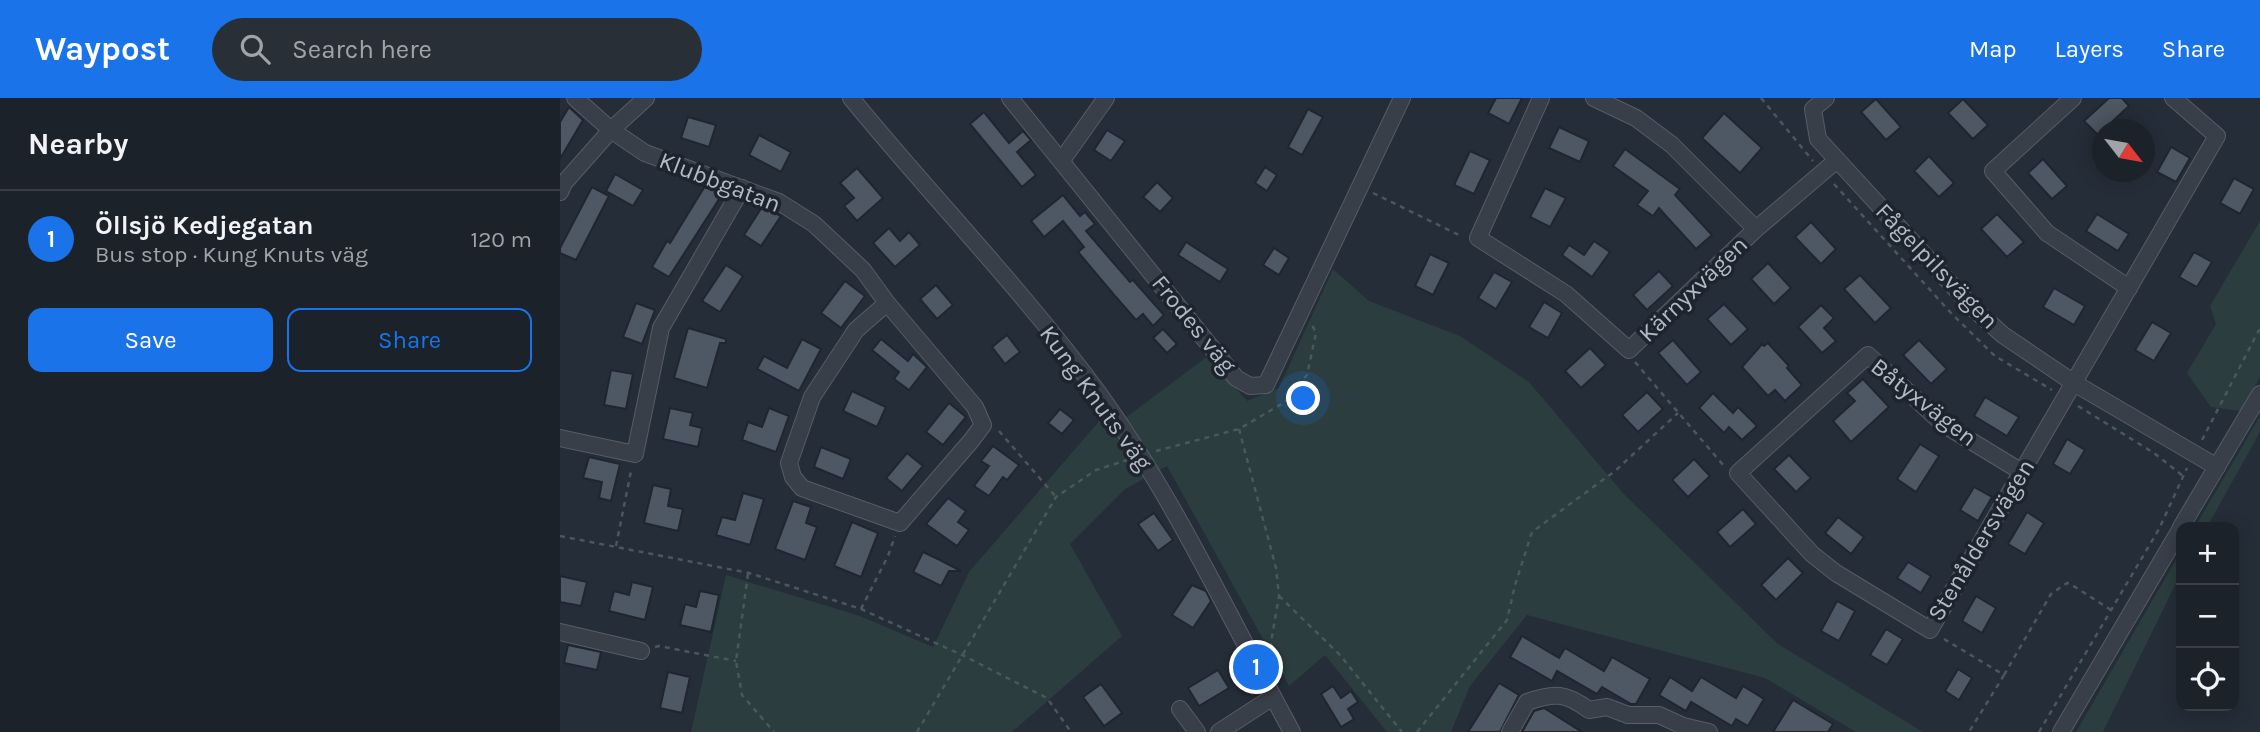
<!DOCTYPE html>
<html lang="en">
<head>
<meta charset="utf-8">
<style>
	body { margin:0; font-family:Karla,sans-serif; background:#292f36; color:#f1f3f6 }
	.controls { position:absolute; right:21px; bottom:21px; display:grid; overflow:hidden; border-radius:14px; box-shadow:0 4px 18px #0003 }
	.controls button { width:63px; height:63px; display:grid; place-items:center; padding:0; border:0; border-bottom:2px solid #3a3f47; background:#1c222a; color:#f1f3f6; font:35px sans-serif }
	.compass { position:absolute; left:1532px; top:21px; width:63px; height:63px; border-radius:50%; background:#1c222a; box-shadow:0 4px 18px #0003; rotate:121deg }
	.you { position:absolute; left:744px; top:301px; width:24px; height:24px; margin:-18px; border:5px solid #fff; border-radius:50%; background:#1a73e8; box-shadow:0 0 0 10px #1a73e833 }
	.badge { display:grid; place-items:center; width:46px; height:46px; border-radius:50%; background:#1a73e8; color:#fff; font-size:23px; font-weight:700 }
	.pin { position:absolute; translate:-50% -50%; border:4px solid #fff; box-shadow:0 2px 7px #0006 }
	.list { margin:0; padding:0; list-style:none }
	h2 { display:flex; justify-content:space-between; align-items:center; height:91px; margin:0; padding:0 28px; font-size:30px }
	h2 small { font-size:23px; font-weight:400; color:#a0a4a8 }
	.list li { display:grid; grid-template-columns:46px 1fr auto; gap:21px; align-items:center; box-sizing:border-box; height:98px; padding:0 28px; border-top:2px solid #3a3f47 }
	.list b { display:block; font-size:26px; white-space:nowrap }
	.list p { margin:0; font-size:23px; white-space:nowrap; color:#a0a4a8 }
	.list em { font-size:23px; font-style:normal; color:#a0a4a8 }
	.actions { display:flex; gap:14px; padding:21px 28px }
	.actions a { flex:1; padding:16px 0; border:2px solid #1a73e8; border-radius:14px; text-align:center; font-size:24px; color:#1a73e8 }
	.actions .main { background:#1a73e8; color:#fff }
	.icon { flex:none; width:38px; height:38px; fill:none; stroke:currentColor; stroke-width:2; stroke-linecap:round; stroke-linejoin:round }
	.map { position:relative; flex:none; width:1700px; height:634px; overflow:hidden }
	header { display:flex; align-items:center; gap:42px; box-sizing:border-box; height:98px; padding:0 35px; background:#1a73e8; color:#fff }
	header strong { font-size:33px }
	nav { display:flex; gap:38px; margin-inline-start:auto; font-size:24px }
	.search { width:490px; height:63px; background:#292f36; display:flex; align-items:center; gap:18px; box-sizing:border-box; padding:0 24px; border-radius:38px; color:#a0a4a8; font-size:26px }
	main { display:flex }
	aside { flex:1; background:#1c222a }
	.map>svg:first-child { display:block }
</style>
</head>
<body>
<header>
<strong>Waypost</strong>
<div class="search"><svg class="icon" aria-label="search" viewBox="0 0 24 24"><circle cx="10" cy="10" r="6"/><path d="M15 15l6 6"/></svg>Search here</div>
<nav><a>Map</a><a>Layers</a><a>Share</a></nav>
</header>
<main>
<aside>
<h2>Nearby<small></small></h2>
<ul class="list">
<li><span class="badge">1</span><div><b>Öllsjö Kedjegatan</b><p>Bus stop · Kung Knuts väg</p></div><em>120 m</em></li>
</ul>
<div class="actions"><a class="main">Save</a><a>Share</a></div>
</aside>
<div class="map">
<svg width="1700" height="634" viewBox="0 0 1700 634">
	<rect width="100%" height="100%" fill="#252d38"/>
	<!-- green -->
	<g fill="#2b3d3e">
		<path d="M1700,123V279L1680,313L1651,309L1627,275L1656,226L1650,208Z"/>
		<path d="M773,171L809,203L900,238L969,284L1063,395L1218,546L1363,634H1296L1205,580L967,517L910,588L891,634H827L765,557L729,588L607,368L565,391L510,446L562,538L452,634H131L166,477L300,518L373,549L409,474L541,321L552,330L648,258L687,303L719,290Z"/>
		<path d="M1700,318V334L1647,429H1635Z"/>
		<path d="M1621,453V475L1543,634H1516Z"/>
	</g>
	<!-- building -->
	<g fill="#4e5764" stroke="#202630" stroke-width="2">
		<path d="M936,0H962L949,26L928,15Z"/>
		<path d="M1549,0H1562L1569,8L1538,37L1524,23Z"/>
		<path d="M1316,1L1341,29L1326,42L1301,14Z"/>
		<path d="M1403,1L1428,27L1413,41L1388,15Z"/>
		<path d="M9,9L23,22L0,61V24Z"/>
		<path d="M748,11L763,19L742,57L728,49Z"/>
		<path d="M424,14L449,45L463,33L471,42L457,54L476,77L462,89L410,26Z"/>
		<path d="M1164,15L1202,50L1180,75L1142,40Z"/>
		<path d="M128,19L156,27L149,49L121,40Z"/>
		<path d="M999,29L1029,43L1020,64L989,50Z"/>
		<path d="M547,32L565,43L551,63L534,52Z"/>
		<path d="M199,37L231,54L221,74L189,57Z"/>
		<path d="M1611,49L1630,60L1616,84L1597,74Z"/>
		<path d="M1065,51L1120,91L1115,97L1152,137L1136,151L1099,110L1093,118L1077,107L1088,93L1053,68Z"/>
		<path d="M910,53L930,62L914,96L894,87Z"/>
		<path d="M1369,58L1394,85L1379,99L1354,73Z"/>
		<path d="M1483,61L1507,88L1492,101L1468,75Z"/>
		<path d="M705,69L717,77L707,93L695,85Z"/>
		<path d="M297,70L323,100L297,123L284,108L294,100L280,85Z"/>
		<path d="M55,76L83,92L73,108L46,93Z"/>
		<path d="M1674,80L1694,91L1680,116L1660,105Z"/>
		<path d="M597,84L613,100L600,114L583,99Z"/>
		<path d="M145,88L163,95L109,179L92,169L107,143L110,145Z"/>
		<path d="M32,89L49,98L16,162L0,155V150Z"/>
		<path d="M985,90L1006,100L990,129L970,119Z"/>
		<path d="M503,97L520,118L525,114L535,126L526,133L570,184L573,182L604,217L593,228L583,216L576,222L555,198L518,154L524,149L503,123L484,139L471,123Z"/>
		<path d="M202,109L221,118L201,148L184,137Z"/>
		<path d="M1437,116L1464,144L1447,159L1421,131Z"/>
		<path d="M1537,116L1569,136L1558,153L1526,133Z"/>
		<path d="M1251,124L1276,151L1261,166L1235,139Z"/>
		<path d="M329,130L340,143L349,134L360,147L335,169L313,145Z"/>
		<path d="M1034,143L1050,154L1032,179L1002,157L1009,147L1024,157Z"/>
		<path d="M626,144L668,171L660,184L618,157Z"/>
		<path d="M714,150L729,160L719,177L703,167Z"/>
		<path d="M1634,154L1652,164L1637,189L1619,179Z"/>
		<path d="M870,156L889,165L873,197L855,188Z"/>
		<path d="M1208,165L1231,190L1214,206L1191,181Z"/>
		<path d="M166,167L183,178L160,214L142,203Z"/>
		<path d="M1099,173L1113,188L1087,212L1073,197Z"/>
		<path d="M934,174L952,184L936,211L918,200Z"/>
		<path d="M1300,177L1331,210L1315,225L1284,191Z"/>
		<path d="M285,183L305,198L281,230L261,215Z"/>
		<path d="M376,187L393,207L377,221L360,201Z"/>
		<path d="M1494,190L1525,208L1514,227L1483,209Z"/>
		<path d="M984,204L1002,215L988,240L969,229Z"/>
		<path d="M76,205L95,212L82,246L63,239Z"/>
		<path d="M1164,206L1188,231L1171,247L1147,221Z"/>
		<path d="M1261,207L1274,220L1264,230L1276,243L1262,255L1238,229Z"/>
		<path d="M1592,224L1611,235L1594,263L1575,252Z"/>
		<path d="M128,230L166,241V245H160L147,290L114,280Z"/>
		<path d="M603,231L617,246L607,255L593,240Z"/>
		<path d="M447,237L460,254L445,266L432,249Z"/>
		<path d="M242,241L261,251L239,293L197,271L204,258L227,270Z"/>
		<path d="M321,241L348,263L353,256L367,269L349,292L334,281L339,274L312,252Z"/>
		<path d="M1113,242L1141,274L1127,287L1098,255Z"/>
		<path d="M1359,242L1387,271L1371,286L1343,257Z"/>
		<path d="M1208,245L1229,268L1227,270L1242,287L1225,303L1215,292L1208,298L1182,269L1202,246L1204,248Z"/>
		<path d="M1030,250L1046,267L1021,290L1005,273Z"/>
		<path d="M51,272L73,276L66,311L44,307Z"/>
		<path d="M1303,281L1329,309L1291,344L1273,323L1295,303L1287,295Z"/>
		<path d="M292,293L326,309L317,329L283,313Z"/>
		<path d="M1087,294L1103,311L1078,334L1062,317Z"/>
		<path d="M1153,295L1173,315L1178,309L1197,328L1182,342L1169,329L1164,335L1139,310Z"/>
		<path d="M1425,299L1459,319L1447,338L1414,318Z"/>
		<path d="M389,305L406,319L383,347L366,334Z"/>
		<path d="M110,310L133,315L130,327L142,330L138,349L103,341Z"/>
		<path d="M209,310L229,318L216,354L182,342L188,324L202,329Z"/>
		<path d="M500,311L514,322L502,336L488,325Z"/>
		<path d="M1507,341L1525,352L1510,376L1493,366Z"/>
		<path d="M1360,346L1379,358L1356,394L1337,381Z"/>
		<path d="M433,348L459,367L447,382L443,379L429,398L414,388L429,368L421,363Z"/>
		<path d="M261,349L291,361L283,381L254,369Z"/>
		<path d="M347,355L363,368L342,393L326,380Z"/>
		<path d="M1229,357L1251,380L1236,394L1214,371Z"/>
		<path d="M29,359L60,366L51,403L39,400L42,384L23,380Z"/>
		<path d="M1134,361L1150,378L1128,399L1112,382Z"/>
		<path d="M93,387L111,391L108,408L123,411L118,433L84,425Z"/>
		<path d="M1414,389L1432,399L1418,423L1400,412Z"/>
		<path d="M183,395L204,401L190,447L156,437L162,419L175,422Z"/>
		<path d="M388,400L406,413L398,424L409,432L397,448L366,426Z"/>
		<path d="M233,403L251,409L246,425L257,429L245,462L215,451Z"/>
		<path d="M1183,411L1196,426L1170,449L1157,434Z"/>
		<path d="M1467,414L1484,425L1465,456L1448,446Z"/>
		<path d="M594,415L613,442L598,453L578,426Z"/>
		<path d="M1278,419L1304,439L1291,456L1265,435Z"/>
		<path d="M292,424L318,435L301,479L274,468Z"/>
		<path d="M363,454L380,462L401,473H389L381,488L353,474Z"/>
		<path d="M1228,460L1243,475L1216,502L1201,487Z"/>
		<path d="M1348,464L1371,478L1361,495L1337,480Z"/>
		<path d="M0,478L27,484L21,508L0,504Z"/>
		<path d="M72,484L93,489L85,522L49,513L54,493L69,497Z"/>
		<path d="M632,487L646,493L651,503L633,530L612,517Z"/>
		<path d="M140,493L159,497L151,534L120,527L125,506L136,509Z"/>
		<path d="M1416,498L1436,510L1422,535L1402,523Z"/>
		<path d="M1277,503L1295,513L1279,543L1261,533Z"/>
		<path d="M1326,531L1343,541L1327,567L1310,557Z"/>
		<path d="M962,538L999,560L1005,550L1044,573L1052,559L1090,581L1076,606H1071L1042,589L1037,596L997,573L992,583L950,559Z"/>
		<path d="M8,547L41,554L37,572L4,565Z"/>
		<path d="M1398,571L1412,580L1399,602L1385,593Z"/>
		<path d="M658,572L669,590L639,608L628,590Z"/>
		<path d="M108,574L130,579L122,615L100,610Z"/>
		<path d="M1110,579L1132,593L1141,579L1176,600L1183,588L1204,601L1188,628L1176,621L1172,628L1131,604L1126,613L1099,597Z"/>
		<path d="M939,585L959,597L940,634H908Z"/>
		<path d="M541,586L562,615L544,628L523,599Z"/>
		<path d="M773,588L781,600L791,593L798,604L788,611L794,621L781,629L761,596Z"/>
		<path d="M1233,602L1273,626L1268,634H1213Z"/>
		<path d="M984,610L1022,634H962L974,613Z"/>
	</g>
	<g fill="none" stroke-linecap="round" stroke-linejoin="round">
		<defs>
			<g id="minor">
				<path d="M15,0L51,32L85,55L219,104L254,126L303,172L327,205L415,309L423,327L411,343L340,425L242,390L233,379L229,365L252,299L296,232L327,205"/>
				<path d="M291,0C372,99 461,190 537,293C614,399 669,519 732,634"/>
				<path d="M450,0L676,280L690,288L706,287L842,0"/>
				<path d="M981,0L918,140L1006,196L1069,252L1196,131L1277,62"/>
				<path d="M1034,0L1076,20L1112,47L1196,131"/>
				<path d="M1266,0L1253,11L1258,41L1414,211L1443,237L1514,285L1657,369"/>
				<path d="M1513,0L1433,73L1487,135L1569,190"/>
				<path d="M502,62L546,0"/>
				<path d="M0,94L4,85L51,32L86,0"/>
				<path d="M0,340L75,356L101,230L182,90"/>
				<path d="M1462,374L1383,326L1308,257L1178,375L1252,456L1276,475L1370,532L1657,38L1613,0"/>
				<path d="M1621,429L1700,296"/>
				<path d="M0,534L81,553"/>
				<path d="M620,611L637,634"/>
				<path d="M659,634L713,599"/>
				<path d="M950,634L967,604C995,594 1006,595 1029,612L1047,609L1068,617H1099L1123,628L1149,634"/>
				<path d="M1501,634L1621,430"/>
			</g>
		</defs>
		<!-- minor casing -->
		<use href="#minor" stroke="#575d67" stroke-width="18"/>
		<!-- path -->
		<g stroke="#49585b" stroke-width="2.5" stroke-dasharray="5 5" stroke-linecap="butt">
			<path d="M1201,0L1253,63"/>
			<path d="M1274,86L1391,215L1435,258L1492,292"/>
			<path d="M813,95L901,138"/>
			<path d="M1075,264L1164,368"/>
			<path d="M1518,308L1594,355L1623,378"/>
			<path d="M679,331L716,470L719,498L709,556"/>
			<path d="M439,333L496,399"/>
			<path d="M1642,342L1700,230"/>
			<path d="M596,353L679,331L725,304L747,277L756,235L751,225"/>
			<path d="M0,438L189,475L301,511L402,557L487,600L511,634"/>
			<path d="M56,448L71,373"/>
			<path d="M188,476L176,563L182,597L214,634"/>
			<path d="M719,498L780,557L842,634"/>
			<path d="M301,511L328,458L335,438"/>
			<path d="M1384,541L1444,577L1409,634"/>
			<path d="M95,549L99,548L176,563"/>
			<path d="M1444,577L1491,496L1507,485L1512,487L1551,512"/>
			<path d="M357,634L496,399L536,372L567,362"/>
			<path d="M857,634L947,522L955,487L972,434L1055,373L1118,315"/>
			<path d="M1479,634L1599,431L1627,370"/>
		</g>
		<!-- minor -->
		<use href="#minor" stroke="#393f49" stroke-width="16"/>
	</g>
	<g text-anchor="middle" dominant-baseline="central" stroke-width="7" stroke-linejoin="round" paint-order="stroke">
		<!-- street labels -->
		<g font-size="24" fill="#b4bac5" stroke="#1e242e">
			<text transform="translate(160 84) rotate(21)">Klubbgatan</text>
			<text transform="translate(1377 168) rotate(46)">Fågelpilsvägen</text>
			<text transform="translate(1133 191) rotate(-44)">Kärnyxvägen</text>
			<text transform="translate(634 226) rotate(51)">Frodes väg</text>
			<text transform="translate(536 300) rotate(54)">Kung Knuts väg</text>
			<text transform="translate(1364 304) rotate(38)">Båtyxvägen</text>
			<text transform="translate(1421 442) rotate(-59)">Stenåldersvägen</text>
		</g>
	</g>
</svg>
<div class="controls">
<button>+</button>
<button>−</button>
<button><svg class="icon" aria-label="locate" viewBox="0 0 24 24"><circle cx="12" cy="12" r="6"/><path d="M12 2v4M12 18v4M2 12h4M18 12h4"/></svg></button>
</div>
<svg class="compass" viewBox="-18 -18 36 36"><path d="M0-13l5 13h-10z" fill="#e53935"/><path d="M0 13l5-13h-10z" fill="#a0a4a8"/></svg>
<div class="you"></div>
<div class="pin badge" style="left:696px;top:569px">1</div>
</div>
</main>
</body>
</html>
